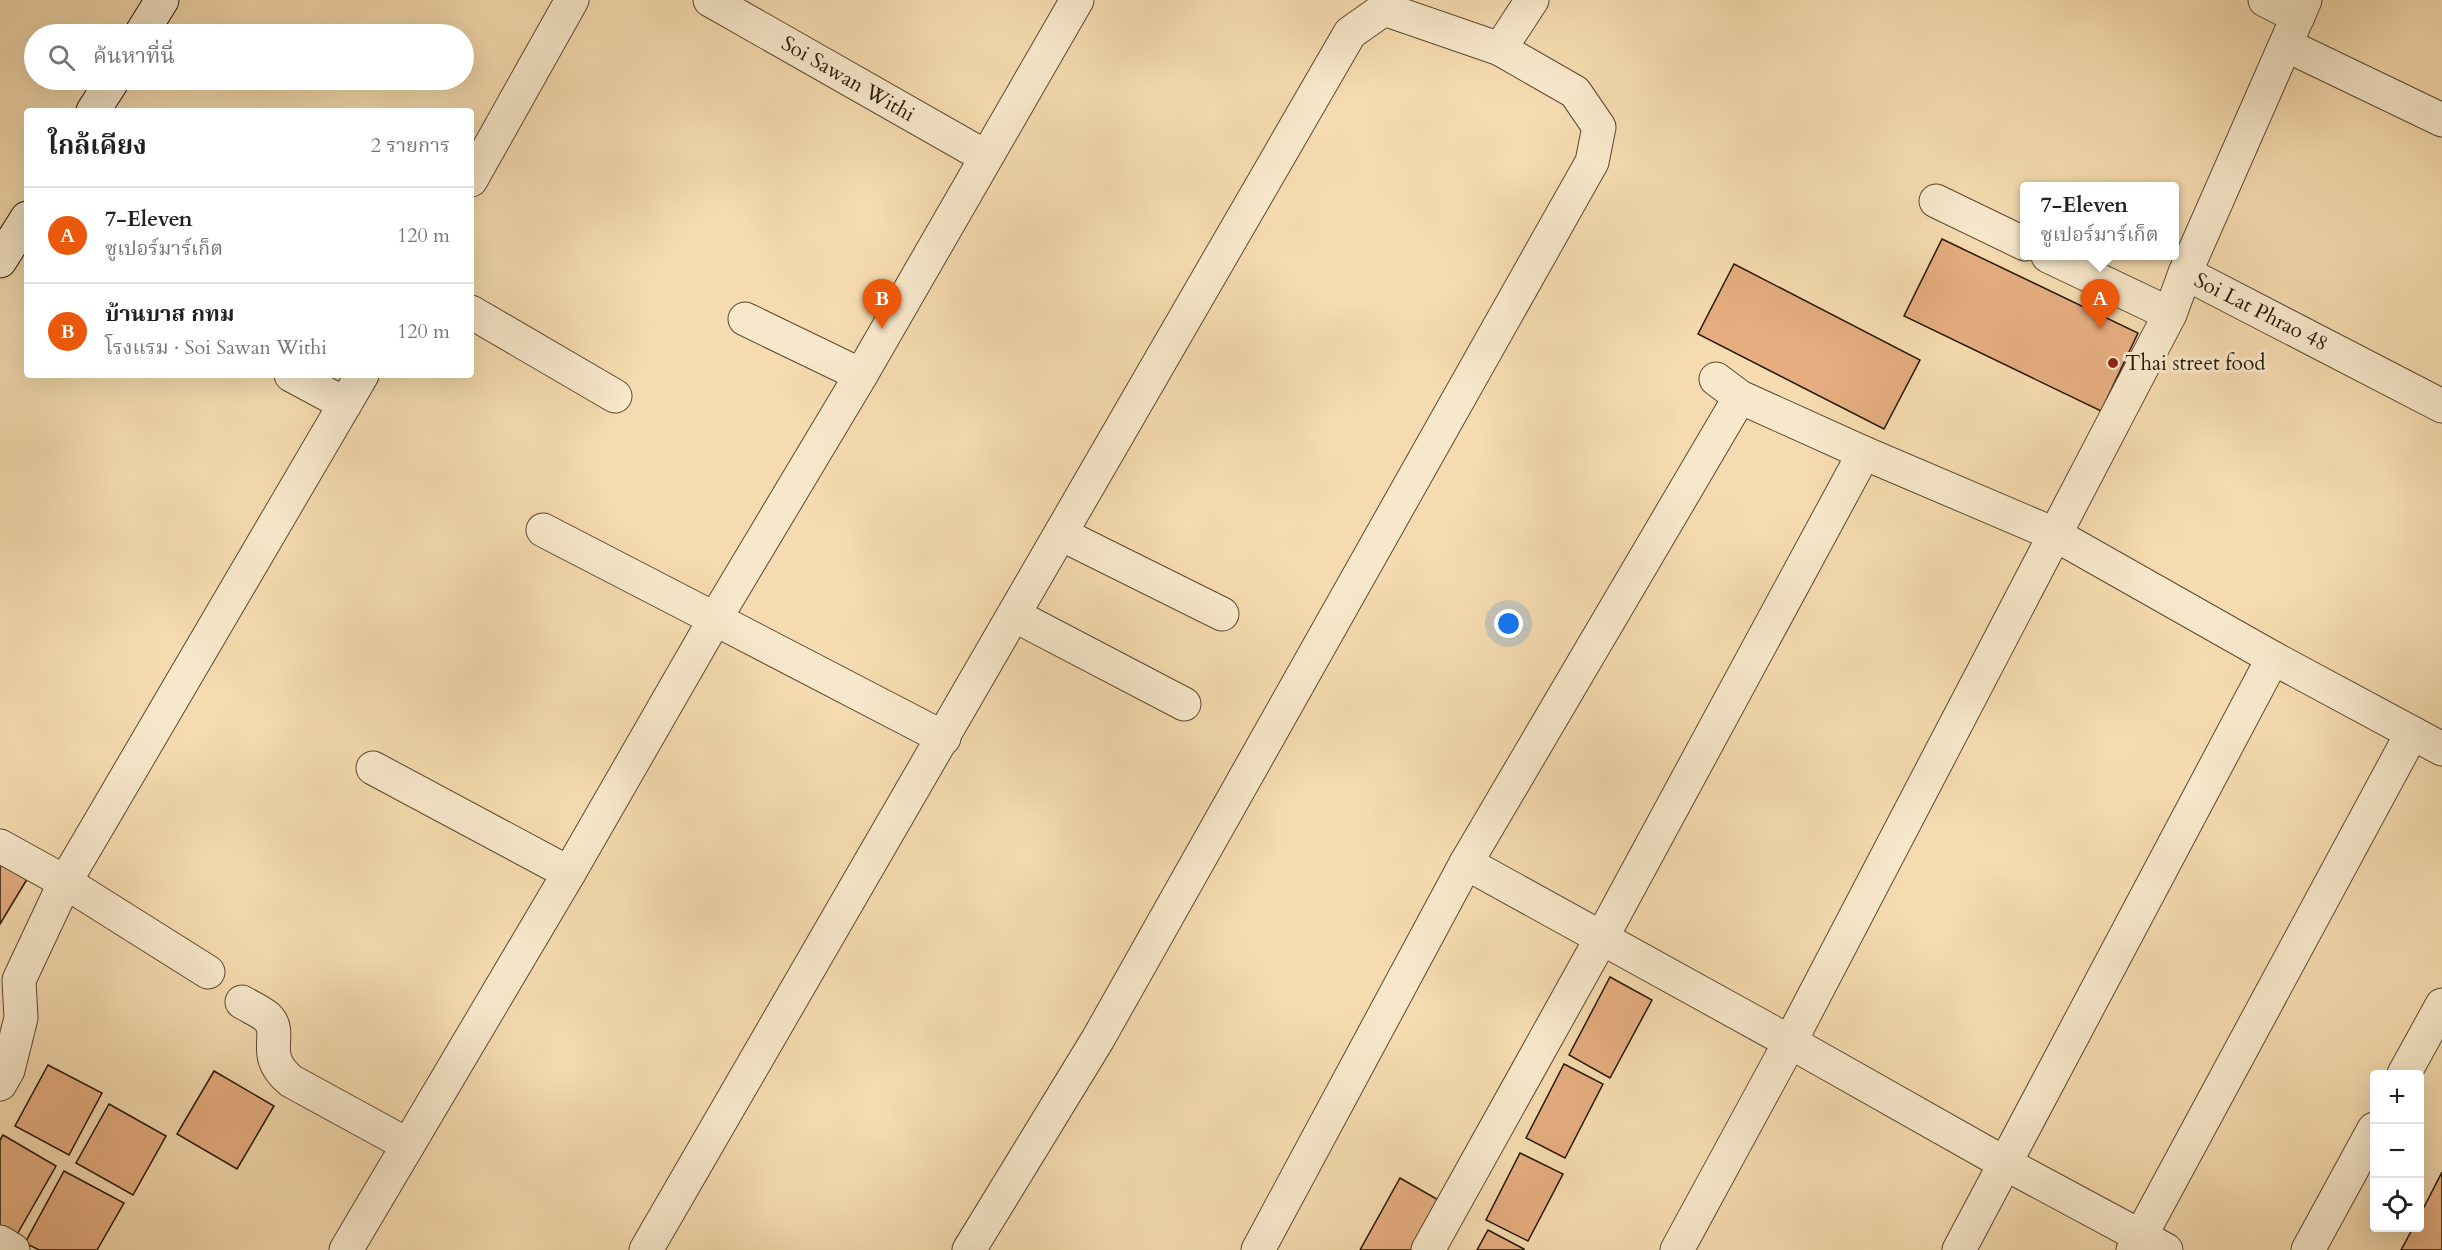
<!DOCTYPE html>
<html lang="th">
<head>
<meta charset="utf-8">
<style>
	body { margin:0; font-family:Cardo,"Noto Serif Thai",serif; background:#f6f6f6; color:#202124 }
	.controls { position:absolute; right:18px; bottom:18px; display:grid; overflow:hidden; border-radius:6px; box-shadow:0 6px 24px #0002 }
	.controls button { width:54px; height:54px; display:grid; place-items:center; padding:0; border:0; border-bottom:2px solid #e0e0e0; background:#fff; color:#202124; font:30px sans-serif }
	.you { position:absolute; left:1509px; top:624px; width:21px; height:21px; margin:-15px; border:4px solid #fff; border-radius:50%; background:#1a73e8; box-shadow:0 0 0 9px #1a73e833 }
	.badge { display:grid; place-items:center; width:39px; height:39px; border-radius:50%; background:#ea580c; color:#fff; font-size:20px; font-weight:700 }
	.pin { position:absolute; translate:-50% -50px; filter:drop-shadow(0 2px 3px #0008) }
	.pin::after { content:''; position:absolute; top:32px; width:21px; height:18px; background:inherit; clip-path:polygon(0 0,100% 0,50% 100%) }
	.popup { position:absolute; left:2020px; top:182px; width:159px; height:78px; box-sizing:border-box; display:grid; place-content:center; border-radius:6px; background:#fff; filter:drop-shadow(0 2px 4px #0005); font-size:20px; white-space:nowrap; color:#757577 }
	.popup b { font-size:22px; color:#202124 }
	.popup::after { content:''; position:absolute; left:50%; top:100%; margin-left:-12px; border:12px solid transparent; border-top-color:#fff }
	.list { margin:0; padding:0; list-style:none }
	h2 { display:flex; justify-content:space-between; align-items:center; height:78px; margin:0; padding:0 24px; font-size:26px }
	h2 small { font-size:20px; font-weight:400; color:#757577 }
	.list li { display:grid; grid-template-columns:39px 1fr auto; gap:18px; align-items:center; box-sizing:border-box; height:96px; padding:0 24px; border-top:2px solid #e0e0e0 }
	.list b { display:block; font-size:22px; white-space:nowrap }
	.list p { margin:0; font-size:20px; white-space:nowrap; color:#757577 }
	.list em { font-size:20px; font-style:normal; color:#757577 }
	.icon { flex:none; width:33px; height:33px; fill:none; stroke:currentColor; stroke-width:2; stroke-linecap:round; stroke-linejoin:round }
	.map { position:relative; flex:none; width:2442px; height:1250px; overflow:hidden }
	.search { position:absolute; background:#fff; box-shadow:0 6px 24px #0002; left:24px; top:24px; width:450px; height:66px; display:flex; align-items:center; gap:15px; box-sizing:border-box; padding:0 21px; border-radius:33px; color:#757577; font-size:22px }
	.panel { position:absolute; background:#fff; box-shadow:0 6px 24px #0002; left:24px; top:108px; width:450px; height:270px; border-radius:6px }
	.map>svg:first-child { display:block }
</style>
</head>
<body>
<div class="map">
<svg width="2442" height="1250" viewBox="0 0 2442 1250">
	<rect width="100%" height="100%" fill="#f5dbaf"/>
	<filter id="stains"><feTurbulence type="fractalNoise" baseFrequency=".00333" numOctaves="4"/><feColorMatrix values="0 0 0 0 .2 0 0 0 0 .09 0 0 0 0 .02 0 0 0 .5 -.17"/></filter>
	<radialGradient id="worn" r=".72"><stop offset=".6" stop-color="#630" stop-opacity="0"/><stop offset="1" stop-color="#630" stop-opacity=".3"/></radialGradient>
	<!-- building -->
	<g fill="#e5ad80" stroke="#261807" stroke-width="1.5">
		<path d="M1942,239L2138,333L2101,411L1904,316Z"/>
		<path d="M1734,264L1920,360L1884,429L1698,334Z"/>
		<path d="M0,854L32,871L0,924Z"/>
		<path d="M1610,977L1652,1000L1610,1078L1569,1055Z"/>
		<path d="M1564,1064L1603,1084L1565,1158L1526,1138Z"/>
		<path d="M48,1065L102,1093L69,1155L15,1126Z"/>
		<path d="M214,1071L274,1106L237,1169L177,1134Z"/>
		<path d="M109,1104L166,1136L133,1195L76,1163Z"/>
		<path d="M3,1135L56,1166L15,1238L0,1230V1140Z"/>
		<path d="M1520,1153L1563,1174L1528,1241L1486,1220Z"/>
		<path d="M64,1171L124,1203L97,1250H39L25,1243Z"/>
		<path d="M2442,1172V1250H2401L2413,1228H2420V1215Z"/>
		<path d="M1400,1178L1442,1202L1414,1250H1360Z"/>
		<path d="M1488,1230L1524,1249V1250H1477Z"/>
	</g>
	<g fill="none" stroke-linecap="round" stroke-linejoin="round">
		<defs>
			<g id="street">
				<path d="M710,0L986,157"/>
				<path d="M2265,0L2298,17"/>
				<path d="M2286,45L2442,120"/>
				<path d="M1500,49L1532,0"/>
				<path d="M471,180L572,0"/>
				<path d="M1936,201L2025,244"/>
				<path d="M2048,256L2170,314"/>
				<path d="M2185,273L2442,406"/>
				<path d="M471,312L615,396"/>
				<path d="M745,319L861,375"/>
				<path d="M291,375L345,404"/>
				<path d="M1716,379L1740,397L1864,453L2054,534L2273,658L2442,749"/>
				<path d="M543,530L715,619L861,375L1077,0"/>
				<path d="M1061,534L1222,614"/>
				<path d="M1014,615L1184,704"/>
				<path d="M373,768L569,873"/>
				<path d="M0,846L65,882L208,972"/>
				<path d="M1466,863L1790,1042L2006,1164L2166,1250"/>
				<path d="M242,1002C250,1007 260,1011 267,1017C285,1034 258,1054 291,1081L408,1145"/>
				<path d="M2404,1074L2442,1005"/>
				<path d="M0,1084L8,1070L21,1018L19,980L65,882L362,375"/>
				<path d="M0,1242L13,1250"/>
				<path d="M346,1250L569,873L715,619L944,738"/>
				<path d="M646,1250L1350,33L1384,9L1500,49L1575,92L1599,127L1592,162L1098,1039L969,1250"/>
				<path d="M1258,1250L1466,863L1740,397"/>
				<path d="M1428,1250L1601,939L1864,453"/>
				<path d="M1677,1250L1790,1042L2170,314L2185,273L2305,0"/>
				<path d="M1959,1250L2273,658"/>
				<path d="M2133,1250L2412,733"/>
				<path d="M2308,1250L2374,1129"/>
			</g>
			<g id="secondary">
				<path d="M141,34L162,0"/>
				<path d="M93,111L113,80"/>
				<path d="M0,261L27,218"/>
			</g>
		</defs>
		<!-- street casing -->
		<use href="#street" stroke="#5a4931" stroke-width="35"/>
		<!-- secondary casing -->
		<use href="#secondary" stroke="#261807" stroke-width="35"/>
		<!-- street -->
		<use href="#street" stroke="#f8e8cb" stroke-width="33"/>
		<!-- secondary -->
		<use href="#secondary" stroke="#f8e8cb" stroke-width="33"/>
	</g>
	<!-- markers -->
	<circle fill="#8f2418" stroke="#f8e8cb" stroke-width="2" cx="2113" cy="363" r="6"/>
	<g text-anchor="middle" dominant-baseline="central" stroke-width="6" stroke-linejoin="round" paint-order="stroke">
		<!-- street labels -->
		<g font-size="21" fill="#261807" stroke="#f8e8cb">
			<text transform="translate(848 79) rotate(30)">Soi Sawan Withi</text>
			<text transform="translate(2261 312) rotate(27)">Soi Lat Phrao 48</text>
		</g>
		<!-- poi labels -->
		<g font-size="21" fill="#261807" stroke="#f8e8cb" text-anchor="start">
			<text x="2125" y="363">Thai street food</text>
		</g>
	</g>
	<rect width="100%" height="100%" filter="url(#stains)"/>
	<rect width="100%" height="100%" fill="url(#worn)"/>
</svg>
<div class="controls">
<button>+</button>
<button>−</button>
<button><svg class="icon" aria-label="locate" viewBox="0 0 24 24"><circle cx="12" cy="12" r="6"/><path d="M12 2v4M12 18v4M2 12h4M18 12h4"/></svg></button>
</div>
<div class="you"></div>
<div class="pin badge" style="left:2100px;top:329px">A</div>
<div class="popup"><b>7-Eleven</b>ซูเปอร์มาร์เก็ต</div>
<div class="pin badge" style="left:882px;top:329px">B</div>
<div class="search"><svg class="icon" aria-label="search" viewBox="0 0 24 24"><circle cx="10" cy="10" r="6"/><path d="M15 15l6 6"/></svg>ค้นหาที่นี่</div>
<section class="panel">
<h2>ใกล้เคียง<small>2 รายการ</small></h2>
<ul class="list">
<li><span class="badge">A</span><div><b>7-Eleven</b><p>ซูเปอร์มาร์เก็ต</p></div><em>120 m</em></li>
<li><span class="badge">B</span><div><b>บ้านบาส กทม</b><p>โรงแรม · Soi Sawan Withi</p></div><em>120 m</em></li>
</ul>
</section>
</div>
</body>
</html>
